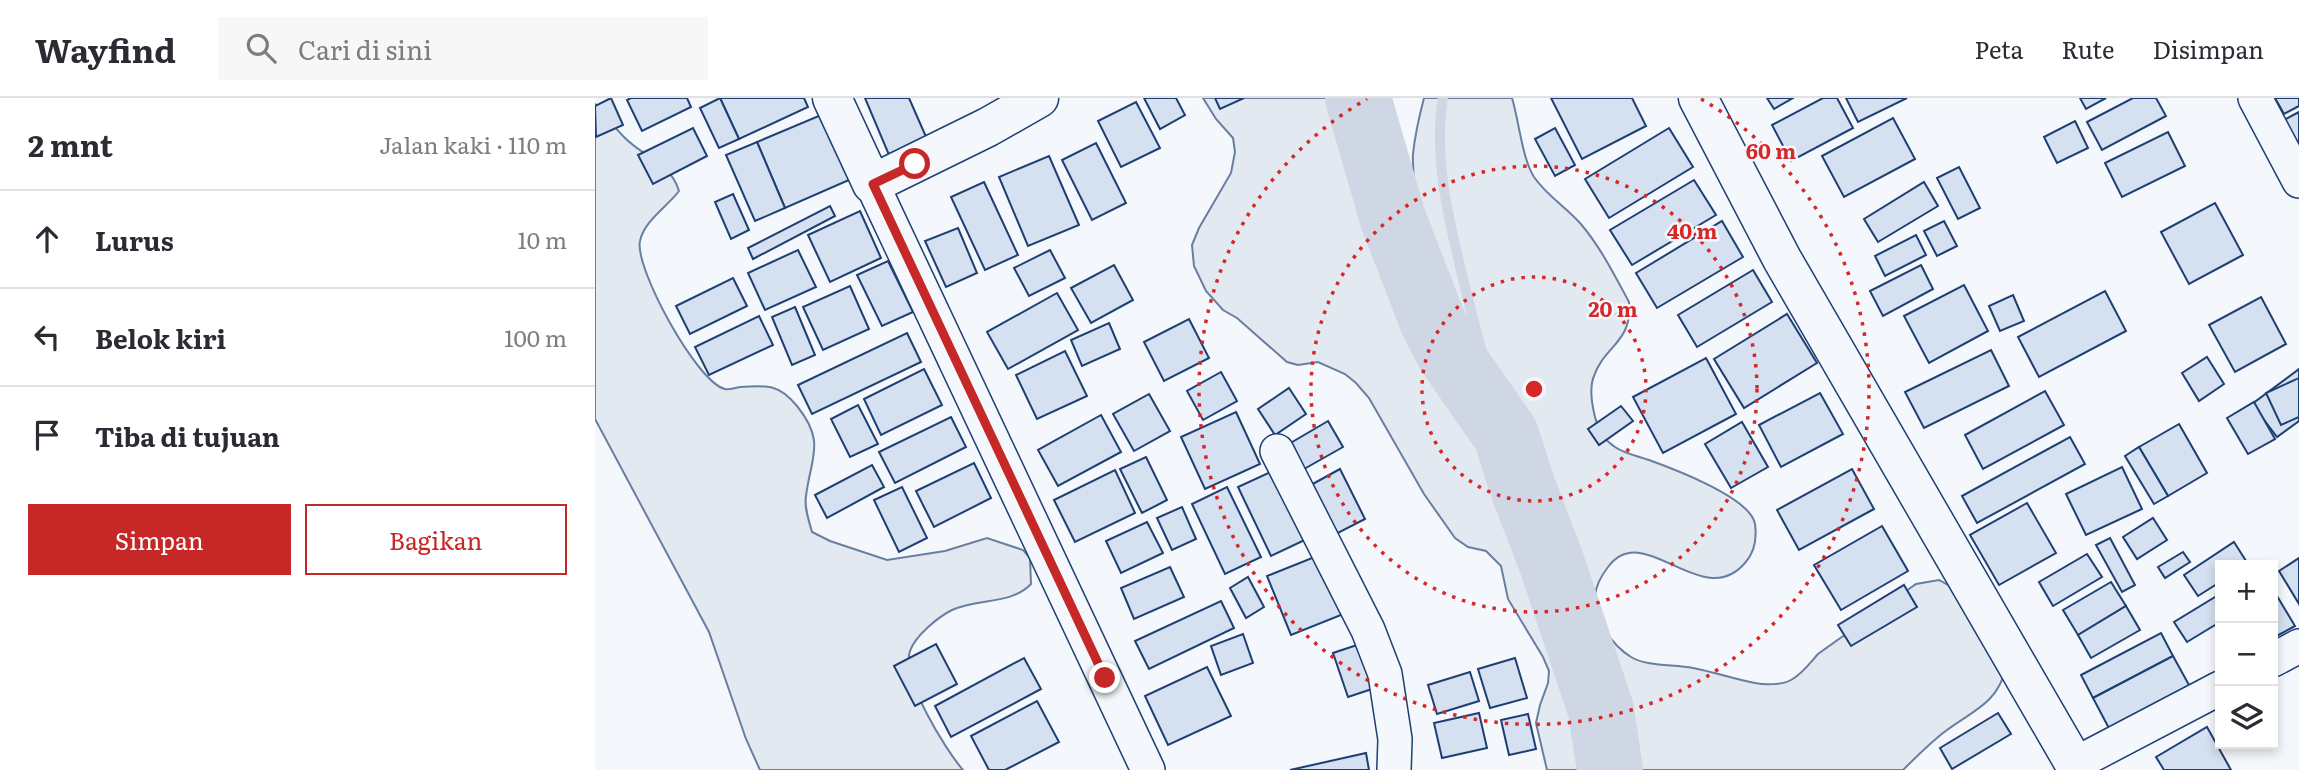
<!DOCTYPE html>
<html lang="id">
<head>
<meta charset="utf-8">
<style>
	body { margin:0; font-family:Literata,serif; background:#f7f7f7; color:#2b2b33 }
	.controls { position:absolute; right:21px; bottom:21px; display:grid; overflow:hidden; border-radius:0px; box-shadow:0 4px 10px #0003 }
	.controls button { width:63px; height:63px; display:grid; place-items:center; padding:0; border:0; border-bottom:2px solid #e1e1e2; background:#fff; color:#2b2b33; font:35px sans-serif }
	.stop { position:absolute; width:21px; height:21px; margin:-16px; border:5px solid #c62828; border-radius:50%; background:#fff }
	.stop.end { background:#c62828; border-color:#fff; box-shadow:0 2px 7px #0008 }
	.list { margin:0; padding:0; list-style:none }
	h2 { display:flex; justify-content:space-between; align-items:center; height:91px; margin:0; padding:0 28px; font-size:30px }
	h2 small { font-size:23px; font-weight:400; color:#7c7c81 }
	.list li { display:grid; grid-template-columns:46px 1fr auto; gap:21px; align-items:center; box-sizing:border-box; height:98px; padding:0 28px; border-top:2px solid #e1e1e2 }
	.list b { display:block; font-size:26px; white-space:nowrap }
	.list em { font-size:23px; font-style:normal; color:#7c7c81 }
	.actions { display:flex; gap:14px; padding:21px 28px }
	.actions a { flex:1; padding:16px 0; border:2px solid #c62828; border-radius:0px; text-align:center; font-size:24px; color:#c62828 }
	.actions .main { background:#c62828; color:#fff }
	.icon { flex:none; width:38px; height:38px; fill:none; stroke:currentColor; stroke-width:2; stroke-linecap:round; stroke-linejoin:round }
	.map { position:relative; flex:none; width:1704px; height:672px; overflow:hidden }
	header { display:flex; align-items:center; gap:42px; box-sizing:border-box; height:98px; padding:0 35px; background:#fff; border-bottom:2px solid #e1e1e2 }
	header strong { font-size:33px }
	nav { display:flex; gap:38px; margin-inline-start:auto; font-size:24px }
	.search { width:490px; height:63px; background:#f7f7f7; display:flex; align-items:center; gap:18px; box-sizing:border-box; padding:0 24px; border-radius:0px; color:#7c7c81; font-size:26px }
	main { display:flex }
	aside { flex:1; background:#fff }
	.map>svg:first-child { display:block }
</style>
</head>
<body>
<header>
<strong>Wayfind</strong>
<div class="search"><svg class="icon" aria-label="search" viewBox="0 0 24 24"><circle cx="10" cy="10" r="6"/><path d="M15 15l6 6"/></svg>Cari di sini</div>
<nav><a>Peta</a><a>Rute</a><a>Disimpan</a></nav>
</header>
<main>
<aside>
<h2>2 mnt<small>Jalan kaki · 110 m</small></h2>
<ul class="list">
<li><svg class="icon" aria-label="ahead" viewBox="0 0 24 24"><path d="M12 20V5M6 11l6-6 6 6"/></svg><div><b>Lurus</b></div><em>10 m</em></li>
<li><svg class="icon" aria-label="left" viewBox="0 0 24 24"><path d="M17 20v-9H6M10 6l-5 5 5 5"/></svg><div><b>Belok kiri</b></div><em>100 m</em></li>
<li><svg class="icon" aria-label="arrive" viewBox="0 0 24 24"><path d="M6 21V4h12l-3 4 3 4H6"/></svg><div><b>Tiba di tujuan</b></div></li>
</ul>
<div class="actions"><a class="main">Simpan</a><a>Bagikan</a></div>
</aside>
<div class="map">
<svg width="1704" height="672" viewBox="0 0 1704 672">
	<rect width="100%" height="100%" fill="#f4f7fb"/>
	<!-- green -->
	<g fill="#e3e9f0" stroke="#687fa3" stroke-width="2">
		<path d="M608,0H750L757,39L780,79L799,94L815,89C821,78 817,68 818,56C820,37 824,19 829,0H917C924,23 927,60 939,79C952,98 970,108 985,125C1005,148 1020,178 1034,204C1038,244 1009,248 999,278C994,290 997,307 1000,319C1003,331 1009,342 1020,349C1030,356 1043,358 1054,362C1079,371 1156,400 1160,426C1162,441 1160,454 1150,465C1107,515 1049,420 1013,469C1006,478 1001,487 1000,498C998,521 1017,547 1036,559C1053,569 1079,566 1098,570C1119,574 1139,581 1160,585C1170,587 1187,587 1196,582C1207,576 1215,565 1223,556L1321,486L1344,482L1362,492L1411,570C1402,607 1376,613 1348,635C1334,646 1321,659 1308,672H952L941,625L945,607L953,585L954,573L948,559L913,501L906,468L891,453L873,449L860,440L829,396L774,300L761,285L750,276L723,264L703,267L692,264L642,220L628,212L611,193L599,168L597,147L604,130L636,75L640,54L638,40L621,21Z"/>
		<path d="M0,6C10,17 19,29 30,40C50,60 75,64 84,93C72,109 49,123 45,143C39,169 102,285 130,291C134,292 141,290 145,289C172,287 184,286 202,308C231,344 216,358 211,398C209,410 214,423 217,434L235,443L292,462L350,453L392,440L428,452L435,460L436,486C416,507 383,500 357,512C343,519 320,538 315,553C306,580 350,651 368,672H165L151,641L114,534L0,321Z"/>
	</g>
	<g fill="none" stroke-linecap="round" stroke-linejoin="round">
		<!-- stream -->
		<path stroke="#cfd7e4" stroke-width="10" d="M848,0C838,60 854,122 868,181C881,233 894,285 911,337"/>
		<!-- river -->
		<path stroke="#cfd7e4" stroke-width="66" d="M763,0L798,121L838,224L854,255L911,337L928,390L957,466L1006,612L1015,672"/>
	</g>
	<!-- building -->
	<g fill="#d5e0f0" stroke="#1d3f73" stroke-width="2">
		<path d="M16,0L28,27L1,39L0,8Z"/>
		<path d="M36,0H92L96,9L47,33L32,2Z"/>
		<path d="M125,0H209L213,9L144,41Z"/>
		<path d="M125,0L144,41L124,50L105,10Z"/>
		<path d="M270,0H314L332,41L294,57Z"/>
		<path d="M549,0H581L590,17L565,31Z"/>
		<path d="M620,0H649L625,11Z"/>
		<path d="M956,0H1037L1051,28L987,61Z"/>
		<path d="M1172,0H1198L1179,11Z"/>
		<path d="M1228,0H1242L1258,30L1196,63L1177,27Z"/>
		<path d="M1251,0H1312L1263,24Z"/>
		<path d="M1485,0H1511L1491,11Z"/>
		<path d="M1538,0H1561L1571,18L1507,52L1492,24Z"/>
		<path d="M1680,0H1704V8L1689,16Z"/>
		<path d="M541,4L565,50L526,69L503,23Z"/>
		<path d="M1704,14V56L1685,24Z"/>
		<path d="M226,17L254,82L190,110L162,44Z"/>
		<path d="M1298,20L1320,61L1249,99L1227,58Z"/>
		<path d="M1480,23L1493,50L1462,65L1449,39Z"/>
		<path d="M98,30L112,58L58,86L43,57Z"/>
		<path d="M960,30L980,67L960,78L940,41Z"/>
		<path d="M1074,30L1098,69L1014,120L990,81Z"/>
		<path d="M1573,34L1590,68L1527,99L1510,65Z"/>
		<path d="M162,44L190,110L160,123L131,57Z"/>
		<path d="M501,45L531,105L497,122L467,62Z"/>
		<path d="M454,58L484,127L433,148L404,79Z"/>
		<path d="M1364,69L1385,110L1363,121L1342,80Z"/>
		<path d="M1099,82L1121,117L1037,167L1015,132Z"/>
		<path d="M389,84L423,157L390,172L356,99Z"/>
		<path d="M1329,84L1343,108L1283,144L1269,121Z"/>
		<path d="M138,96L154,132L136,141L120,104Z"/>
		<path d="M1620,105L1648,157L1594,186L1566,134Z"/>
		<path d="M235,108L240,118L158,161L153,150Z"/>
		<path d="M265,113L286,160L235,184L213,137Z"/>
		<path d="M1127,123L1148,159L1062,210L1041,175Z"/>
		<path d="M1349,123L1362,148L1342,158L1329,133Z"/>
		<path d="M363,130L382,175L351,189L330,143Z"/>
		<path d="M1321,137L1331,157L1290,178L1280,158Z"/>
		<path d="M203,152L221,189L170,212L153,175Z"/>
		<path d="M455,152L470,180L434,198L419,170Z"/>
		<path d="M293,163L318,214L287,228L262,177Z"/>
		<path d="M519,167L538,202L496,225L476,190Z"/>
		<path d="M1326,167L1338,191L1288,218L1275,193Z"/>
		<path d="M1158,172L1177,204L1102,249L1083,217Z"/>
		<path d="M138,180L152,208L95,236L81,208Z"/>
		<path d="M1369,187L1393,233L1334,265L1309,218Z"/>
		<path d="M255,188L274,231L228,252L208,209Z"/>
		<path d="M1510,193L1531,233L1444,279L1423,239Z"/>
		<path d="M462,195L483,232L413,271L392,234Z"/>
		<path d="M1418,197L1429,223L1405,233L1394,208Z"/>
		<path d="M1666,199L1691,246L1640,274L1614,227Z"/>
		<path d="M200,209L220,257L197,267L177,219Z"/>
		<path d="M1192,216L1222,265L1149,310L1119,261Z"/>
		<path d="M164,218L178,247L114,277L100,249Z"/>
		<path d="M594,221L614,260L569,283L549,244Z"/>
		<path d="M514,225L525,251L487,268L476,242Z"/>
		<path d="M312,235L326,264L217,316L203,287Z"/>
		<path d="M1396,252L1414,288L1329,330L1310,294Z"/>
		<path d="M470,253L492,298L442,321L421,277Z"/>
		<path d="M1612,259L1629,286L1604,303L1587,275Z"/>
		<path d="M1111,260L1141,316L1068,355L1038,299Z"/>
		<path d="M329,271L347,307L286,337L269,301Z"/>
		<path d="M1704,271V323L1682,339L1657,306Z"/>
		<path d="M626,274L642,303L608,322L592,293Z"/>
		<path d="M1704,280V319L1686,327L1671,295Z"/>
		<path d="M694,290L711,316L680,337L663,311Z"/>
		<path d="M1450,293L1469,327L1388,371L1370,337Z"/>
		<path d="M1225,295L1248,336L1186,369L1164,327Z"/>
		<path d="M554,296L575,333L539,353L518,316Z"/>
		<path d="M1659,304L1680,341L1653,356L1632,320Z"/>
		<path d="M263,307L283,346L255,359L236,321Z"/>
		<path d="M1026,308L1038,323L1004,347L993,331Z"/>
		<path d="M641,314L665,366L610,391L586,339Z"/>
		<path d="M506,317L526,354L463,388L443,352Z"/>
		<path d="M356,319L371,349L300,385L284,354Z"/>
		<path d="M733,323L748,349L702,375L687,350Z"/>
		<path d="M1147,324L1173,369L1136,390L1110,346Z"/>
		<path d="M1584,326L1612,375L1573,398L1544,349Z"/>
		<path d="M1475,339L1490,366L1382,425L1367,398Z"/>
		<path d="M1544,349L1573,398L1559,406L1530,358Z"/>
		<path d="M551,359L572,402L547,415L525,371Z"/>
		<path d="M379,365L396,400L339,429L321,393Z"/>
		<path d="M277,367L289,389L232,420L220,397Z"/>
		<path d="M1527,369L1547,411L1491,437L1471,396Z"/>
		<path d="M682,371L714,440L676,458L643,389Z"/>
		<path d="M745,371L770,421L739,437L714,388Z"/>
		<path d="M1257,371L1279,411L1204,452L1182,412Z"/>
		<path d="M520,372L540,415L480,444L459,402Z"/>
		<path d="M307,389L332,440L304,454L279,402Z"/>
		<path d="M632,389L666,459L630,476L597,406Z"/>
		<path d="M1432,405L1461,455L1404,487L1375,437Z"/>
		<path d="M587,409L601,441L577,452L562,420Z"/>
		<path d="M1558,420L1572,442L1542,461L1528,439Z"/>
		<path d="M552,424L568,455L526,475L511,443Z"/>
		<path d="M1287,428L1313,473L1246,512L1219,467Z"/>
		<path d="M1515,440L1540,487L1527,494L1501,447Z"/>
		<path d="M1639,444L1653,466L1625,467V484L1603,498L1589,477Z"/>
		<path d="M1588,454L1595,464L1570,480L1563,469Z"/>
		<path d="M727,456L751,515L696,537L672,478Z"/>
		<path d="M1492,456L1507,479L1458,508L1444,484Z"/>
		<path d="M1704,460V506L1684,473Z"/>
		<path d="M575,469L589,499L539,521L526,490Z"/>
		<path d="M653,479L669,509L651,520L635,490Z"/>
		<path d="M1516,484L1531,508L1483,537L1468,512Z"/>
		<path d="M1309,487L1322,509L1256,548L1243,527Z"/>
		<path d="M1625,496V524L1592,544L1579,524Z"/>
		<path d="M1682,498L1700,528L1678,540V501Z"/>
		<path d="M626,503L639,530L554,571L540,543Z"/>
		<path d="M1531,508L1545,532L1496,560L1483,537Z"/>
		<path d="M1566,535L1578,558L1498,600L1486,577Z"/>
		<path d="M648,536L658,565L626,577L616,548Z"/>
		<path d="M768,545L783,589L753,599L738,555Z"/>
		<path d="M341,546L362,586L320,608L299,568Z"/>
		<path d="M1578,558L1599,596L1518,638L1498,600Z"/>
		<path d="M429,560L446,591L356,639L340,608Z"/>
		<path d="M920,560L932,600L895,610L883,571Z"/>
		<path d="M612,569L636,618L573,647L550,598Z"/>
		<path d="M875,574L884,603L842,616L833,587Z"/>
		<path d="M442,603L464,644L410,672H394L376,638Z"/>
		<path d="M884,615L892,650L847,660L839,625Z"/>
		<path d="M1403,615L1416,636L1357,671L1345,650Z"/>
		<path d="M933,616L941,651L914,657L906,622Z"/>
		<path d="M1612,629L1636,672H1569L1561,659Z"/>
		<path d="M771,655L774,672H695Z"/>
	</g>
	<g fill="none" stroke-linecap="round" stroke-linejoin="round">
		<defs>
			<g id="minor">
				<path d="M1660,0L1704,83"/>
				<path d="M277,86L553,672"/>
				<path d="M682,353L773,532L790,576L800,641L799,672"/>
				<path d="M1678,562L1704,548"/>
				<path d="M1480,666L1625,590"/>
			</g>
			<g id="tertiary">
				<path d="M237,0L277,86L393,29L444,0"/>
				<path d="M1103,0L1187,161L1483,672"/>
			</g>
		</defs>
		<!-- minor casing -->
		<use href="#minor" stroke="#1d3f73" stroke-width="36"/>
		<!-- tertiary casing -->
		<use href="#tertiary" stroke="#1d3f73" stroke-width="41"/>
		<!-- minor -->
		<use href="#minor" stroke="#f4f7fb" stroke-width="33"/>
		<!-- tertiary -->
		<use href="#tertiary" stroke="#f4f7fb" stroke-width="38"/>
	</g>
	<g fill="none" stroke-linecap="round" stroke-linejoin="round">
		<!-- route -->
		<path stroke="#c62828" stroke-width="9" d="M320,66L278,86L510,580"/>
	</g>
	<!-- distance rings -->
	<g fill="none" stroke="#d62828" stroke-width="3.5" stroke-dasharray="3.5 7">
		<circle cx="939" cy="291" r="112"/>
		<circle cx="939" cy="291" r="223"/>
		<path d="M1106 1A335 335 0 1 1 772 1"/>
	</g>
	<circle cx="939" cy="291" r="10" fill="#d62828" stroke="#f4f7fb" stroke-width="3.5"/>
	<g font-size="21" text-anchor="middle" font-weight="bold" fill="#d62828" stroke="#f4f7fb" stroke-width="5" stroke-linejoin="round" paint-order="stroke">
		<text x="1176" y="61">60 m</text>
		<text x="1097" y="141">40 m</text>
		<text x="1018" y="219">20 m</text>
	</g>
</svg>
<div class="controls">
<button>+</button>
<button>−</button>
<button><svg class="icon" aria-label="layers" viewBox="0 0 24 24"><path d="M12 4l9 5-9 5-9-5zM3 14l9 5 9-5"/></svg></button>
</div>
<div class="stop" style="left:320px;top:66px"></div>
<div class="stop end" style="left:510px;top:580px"></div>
</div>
</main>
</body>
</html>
